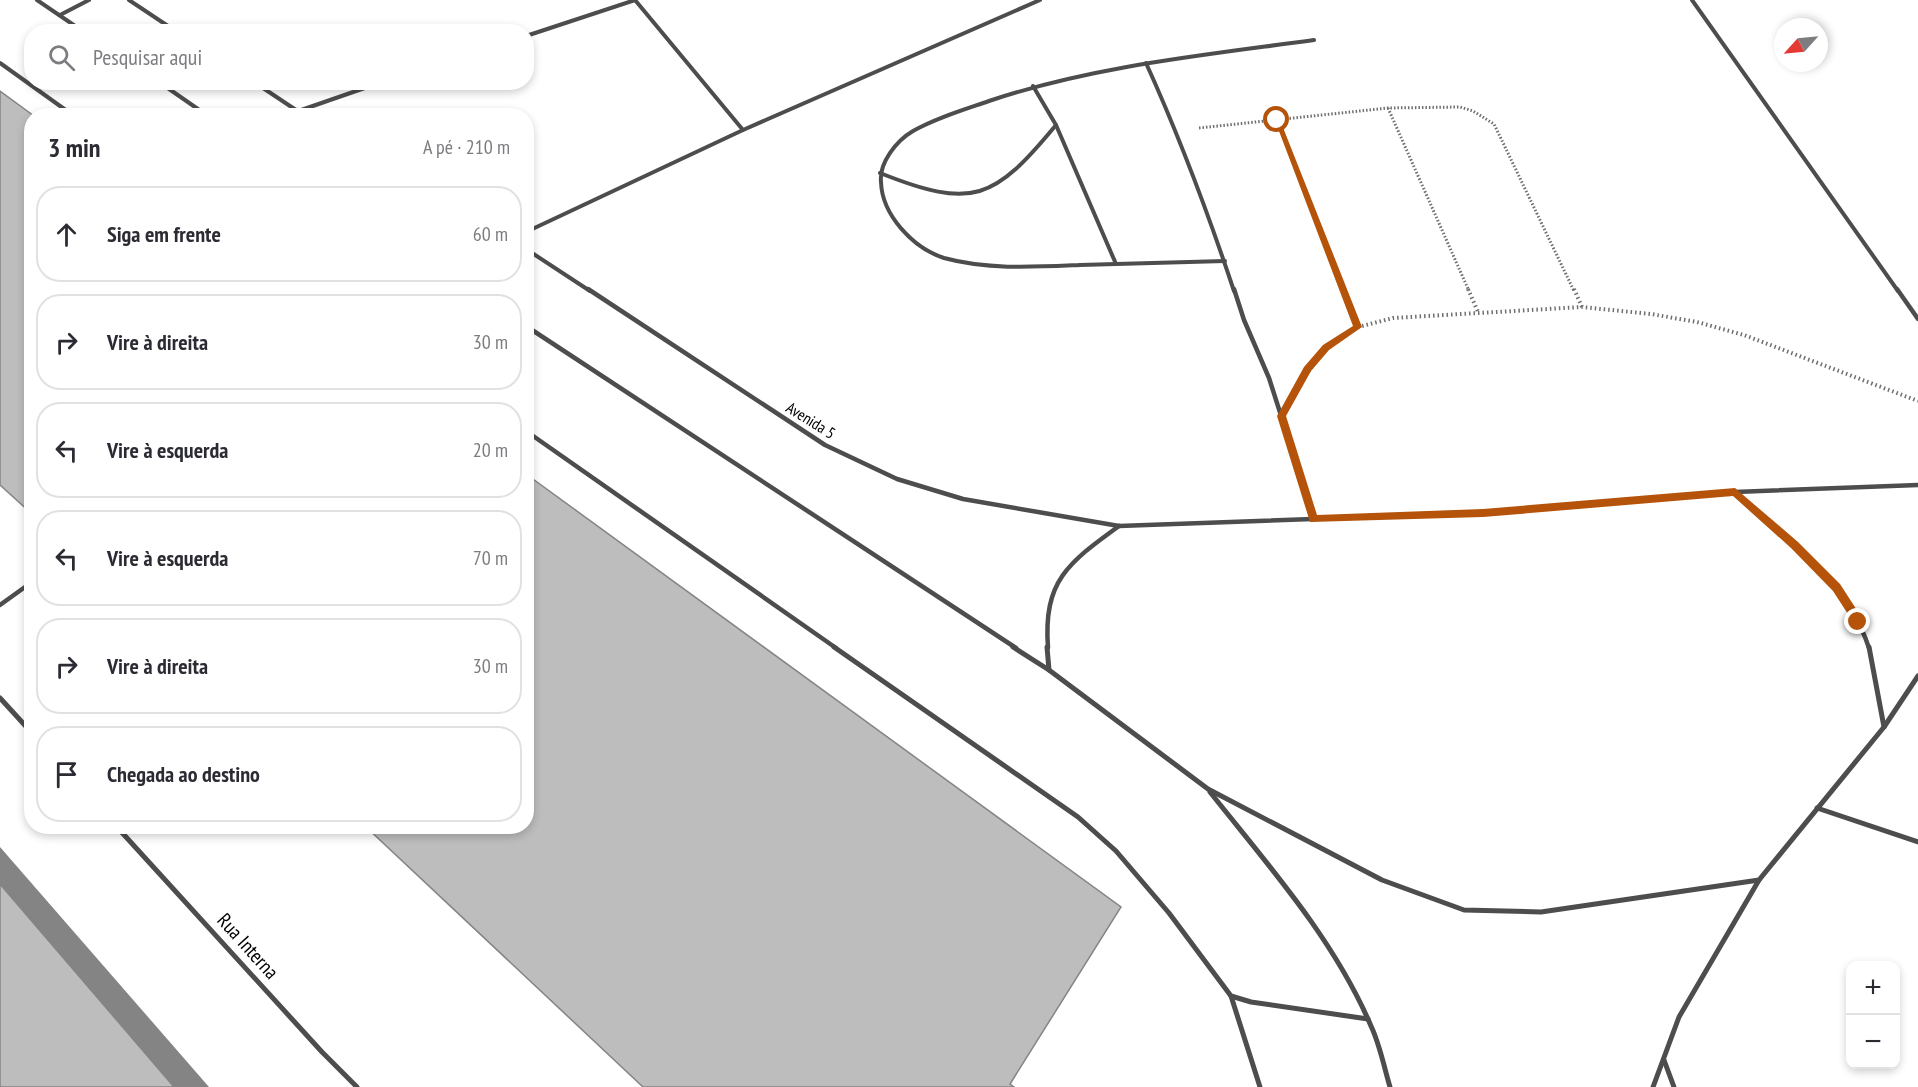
<!DOCTYPE html>
<html lang="pt">
<head>
<meta charset="utf-8">
<style>
	body { margin:0; font-family:"PT Sans Narrow",sans-serif; background:#f7f7f7; color:#2b2b33 }
	.controls { position:absolute; right:18px; bottom:18px; display:grid; overflow:hidden; border-radius:12px; box-shadow:0 3px 9px #0003 }
	.controls button { width:54px; height:54px; display:grid; place-items:center; padding:0; border:0; border-bottom:2px solid #e1e1e2; background:#fff; color:#2b2b33; font:30px sans-serif }
	.compass { position:absolute; left:1774px; top:18px; width:54px; height:54px; border-radius:50%; background:#fff; box-shadow:0 3px 9px #0003; rotate:243deg }
	.stop { position:absolute; width:18px; height:18px; margin:-14px; border:4px solid #b45309; border-radius:50%; background:#fff }
	.stop.end { background:#b45309; border-color:#fff; box-shadow:0 2px 6px #0008 }
	.list { margin:0; padding:0; list-style:none }
	h2 { display:flex; justify-content:space-between; align-items:center; height:78px; margin:0; padding:0 24px; font-size:26px }
	h2 small { font-size:20px; font-weight:400; color:#7c7c81 }
	.list li { display:grid; grid-template-columns:39px 1fr auto; gap:18px; align-items:center; box-sizing:border-box; height:96px; margin:0 12px 12px; padding:0 12px; border:2px solid #e1e1e2; border-radius:24px }
	.list b { display:block; font-size:22px; white-space:nowrap }
	.list em { font-size:20px; font-style:normal; color:#7c7c81 }
	.icon { flex:none; width:33px; height:33px; fill:none; stroke:currentColor; stroke-width:2; stroke-linecap:round; stroke-linejoin:round }
	.map { position:relative; flex:none; width:1918px; height:1087px; overflow:hidden }
	.search { position:absolute; background:#fff; box-shadow:0 3px 9px #0003; left:24px; top:24px; width:510px; height:66px; display:flex; align-items:center; gap:15px; box-sizing:border-box; padding:0 21px; border-radius:24px; color:#7c7c81; font-size:22px }
	.panel { position:absolute; background:#fff; box-shadow:0 3px 9px #0003; left:24px; top:108px; width:510px; height:726px; border-radius:24px }
	.map>svg:first-child { display:block }
</style>
</head>
<body>
<div class="map">
<svg width="1918" height="1087" viewBox="0 0 1918 1087">
	<rect width="100%" height="100%" fill="#fff"/>
	<g fill="none" stroke-linecap="round" stroke-linejoin="round">
		<!-- path-far1 -->
		<g stroke="#6f6f6f" stroke-width="3" stroke-dasharray="1.5 2" stroke-linecap="butt">
			<path d="M1388,108L1469,291"/>
			<path d="M1277,120L1344,291"/>
			<path d="M1199,128L1388,108L1460,107L1473,111L1494,124L1574,291"/>
		</g>
		<!-- path -->
		<g stroke="#6f6f6f" stroke-width="4" stroke-dasharray="1.5 3" stroke-linecap="butt">
			<path d="M1343,289L1358,327"/>
			<path d="M1468,289L1478,312"/>
			<path d="M1574,289L1582,307"/>
			<path d="M1298,386L1326,347L1358,327L1393,318L1582,307L1651,314L1697,322L1744,335L1918,401"/>
		</g>
		<!-- lane-far2 -->
		<g stroke="#4d4d4d" stroke-width="4">
			<path d="M37,0L84,32"/>
			<path d="M129,0L177,32"/>
			<path d="M635,0L743,130"/>
			<path d="M1692,0L1898,291"/>
			<path d="M60,15L89,0"/>
			<path d="M526,36L635,0"/>
			<path d="M0,63L74,116"/>
			<path d="M1146,63C1180,138 1208,213 1234,291"/>
			<path d="M159,82L208,116"/>
			<path d="M254,82L305,116"/>
			<path d="M1033,86L1056,125L1116,264"/>
			<path d="M284,116L382,82"/>
			<path d="M880,173C973,210 994,200 1056,125"/>
			<path d="M526,232L743,130L1040,0"/>
			<path d="M526,249L590,291"/>
			<path d="M1225,261C1177,262 1128,264 1080,265C1035,267 988,270 944,258C913,248 882,215 881,182C879,163 896,141 913,131C936,118 963,110 989,101C1093,66 1205,55 1314,40"/>
		</g>
		<!-- lane-far1 -->
		<g stroke="#4d4d4d" stroke-width="4.5">
			<path d="M588,289L825,445L897,479L963,499L1119,526L1483,513L1735,492L1918,485"/>
			<path d="M1234,289L1244,320L1269,378L1314,519"/>
			<path d="M1897,289L1918,319"/>
			<path d="M526,326L1016,648"/>
			<path d="M526,431L836,648"/>
			<path d="M1735,493C1786,537 1847,581 1869,648"/>
			<path d="M0,605L32,582"/>
			<path d="M1048,648C1043,581 1068,563 1119,526"/>
		</g>
		<!-- lane -->
		<g stroke="#4d4d4d" stroke-width="5">
			<path d="M834,647L1078,817L1116,851L1169,913L1231,996L1251,1002L1368,1019"/>
			<path d="M1013,647L1049,670"/>
			<path d="M1047,647L1049,670L1208,789L1382,880L1464,910L1541,912L1759,880L1884,727L1918,676"/>
			<path d="M1869,647L1884,727"/>
			<path d="M0,698L32,733"/>
			<path d="M1210,792C1268,865 1334,939 1371,1026C1380,1045 1384,1067 1390,1087"/>
			<path d="M1817,808L1918,842"/>
			<path d="M116,826L322,1052L357,1087"/>
			<path d="M1231,996L1260,1087"/>
			<path d="M1664,1060L1674,1087"/>
			<path d="M1653,1087L1679,1017L1759,880"/>
		</g>
	</g>
	<!-- shaded-wall -->
	<path fill="#848484" d="M0,847L209,1087H174L0,884Z"/>
	<!-- building -->
	<g fill="#bdbdbd" stroke="#848484" stroke-width="1.5">
		<path d="M0,91L34,116H32V514L0,485Z"/>
		<path d="M526,474L1121,907L1010,1084L1014,1087H643L365,826H526Z"/>
		<path d="M0,884L174,1087H0Z"/>
	</g>
	<!-- route -->
	<path fill="#b45309" d="M1274,118L1280,120L1362,327L1329,350L1311,371L1286,416L1317,515L1483,509L1735,488L1798,542L1840,584L1862,618V625H1855L1833,591L1791,548L1733,496L1483,517L1310,522L1277,416L1304,367L1323,345L1353,326Z"/>
	<g text-anchor="middle" dominant-baseline="central" stroke-width="6" stroke-linejoin="round" paint-order="stroke">
		<!-- street labels -->
		<g font-size="16" fill="#000" stroke="#fff">
			<text transform="translate(811 420) rotate(32)">Avenida 5</text>
		</g>
		<!-- near-street labels -->
		<g font-size="20" fill="#000" stroke="#fff">
			<text transform="translate(248 946) rotate(48)">Rua Interna</text>
		</g>
	</g>
</svg>
<div class="controls">
<button>+</button>
<button>−</button>
</div>
<svg class="compass" viewBox="-18 -18 36 36"><path d="M0-13l5 13h-10z" fill="#e53935"/><path d="M0 13l5-13h-10z" fill="#7c7c81"/></svg>
<div class="stop" style="left:1277px;top:120px"></div>
<div class="stop end" style="left:1858px;top:622px"></div>
<div class="search"><svg class="icon" aria-label="search" viewBox="0 0 24 24"><circle cx="10" cy="10" r="6"/><path d="M15 15l6 6"/></svg>Pesquisar aqui</div>
<section class="panel">
<h2>3 min<small>A pé · 210 m</small></h2>
<ul class="list">
<li><svg class="icon" aria-label="ahead" viewBox="0 0 24 24"><path d="M12 20V5M6 11l6-6 6 6"/></svg><div><b>Siga em frente</b></div><em>60 m</em></li>
<li><svg class="icon" aria-label="right" viewBox="0 0 24 24"><path d="M7 20v-9h11M14 6l5 5-5 5"/></svg><div><b>Vire à direita</b></div><em>30 m</em></li>
<li><svg class="icon" aria-label="left" viewBox="0 0 24 24"><path d="M17 20v-9H6M10 6l-5 5 5 5"/></svg><div><b>Vire à esquerda</b></div><em>20 m</em></li>
<li><svg class="icon" aria-label="left" viewBox="0 0 24 24"><path d="M17 20v-9H6M10 6l-5 5 5 5"/></svg><div><b>Vire à esquerda</b></div><em>70 m</em></li>
<li><svg class="icon" aria-label="right" viewBox="0 0 24 24"><path d="M7 20v-9h11M14 6l5 5-5 5"/></svg><div><b>Vire à direita</b></div><em>30 m</em></li>
<li><svg class="icon" aria-label="arrive" viewBox="0 0 24 24"><path d="M6 21V4h12l-3 4 3 4H6"/></svg><div><b>Chegada ao destino</b></div></li>
</ul>
</section>
</div>
</body>
</html>
